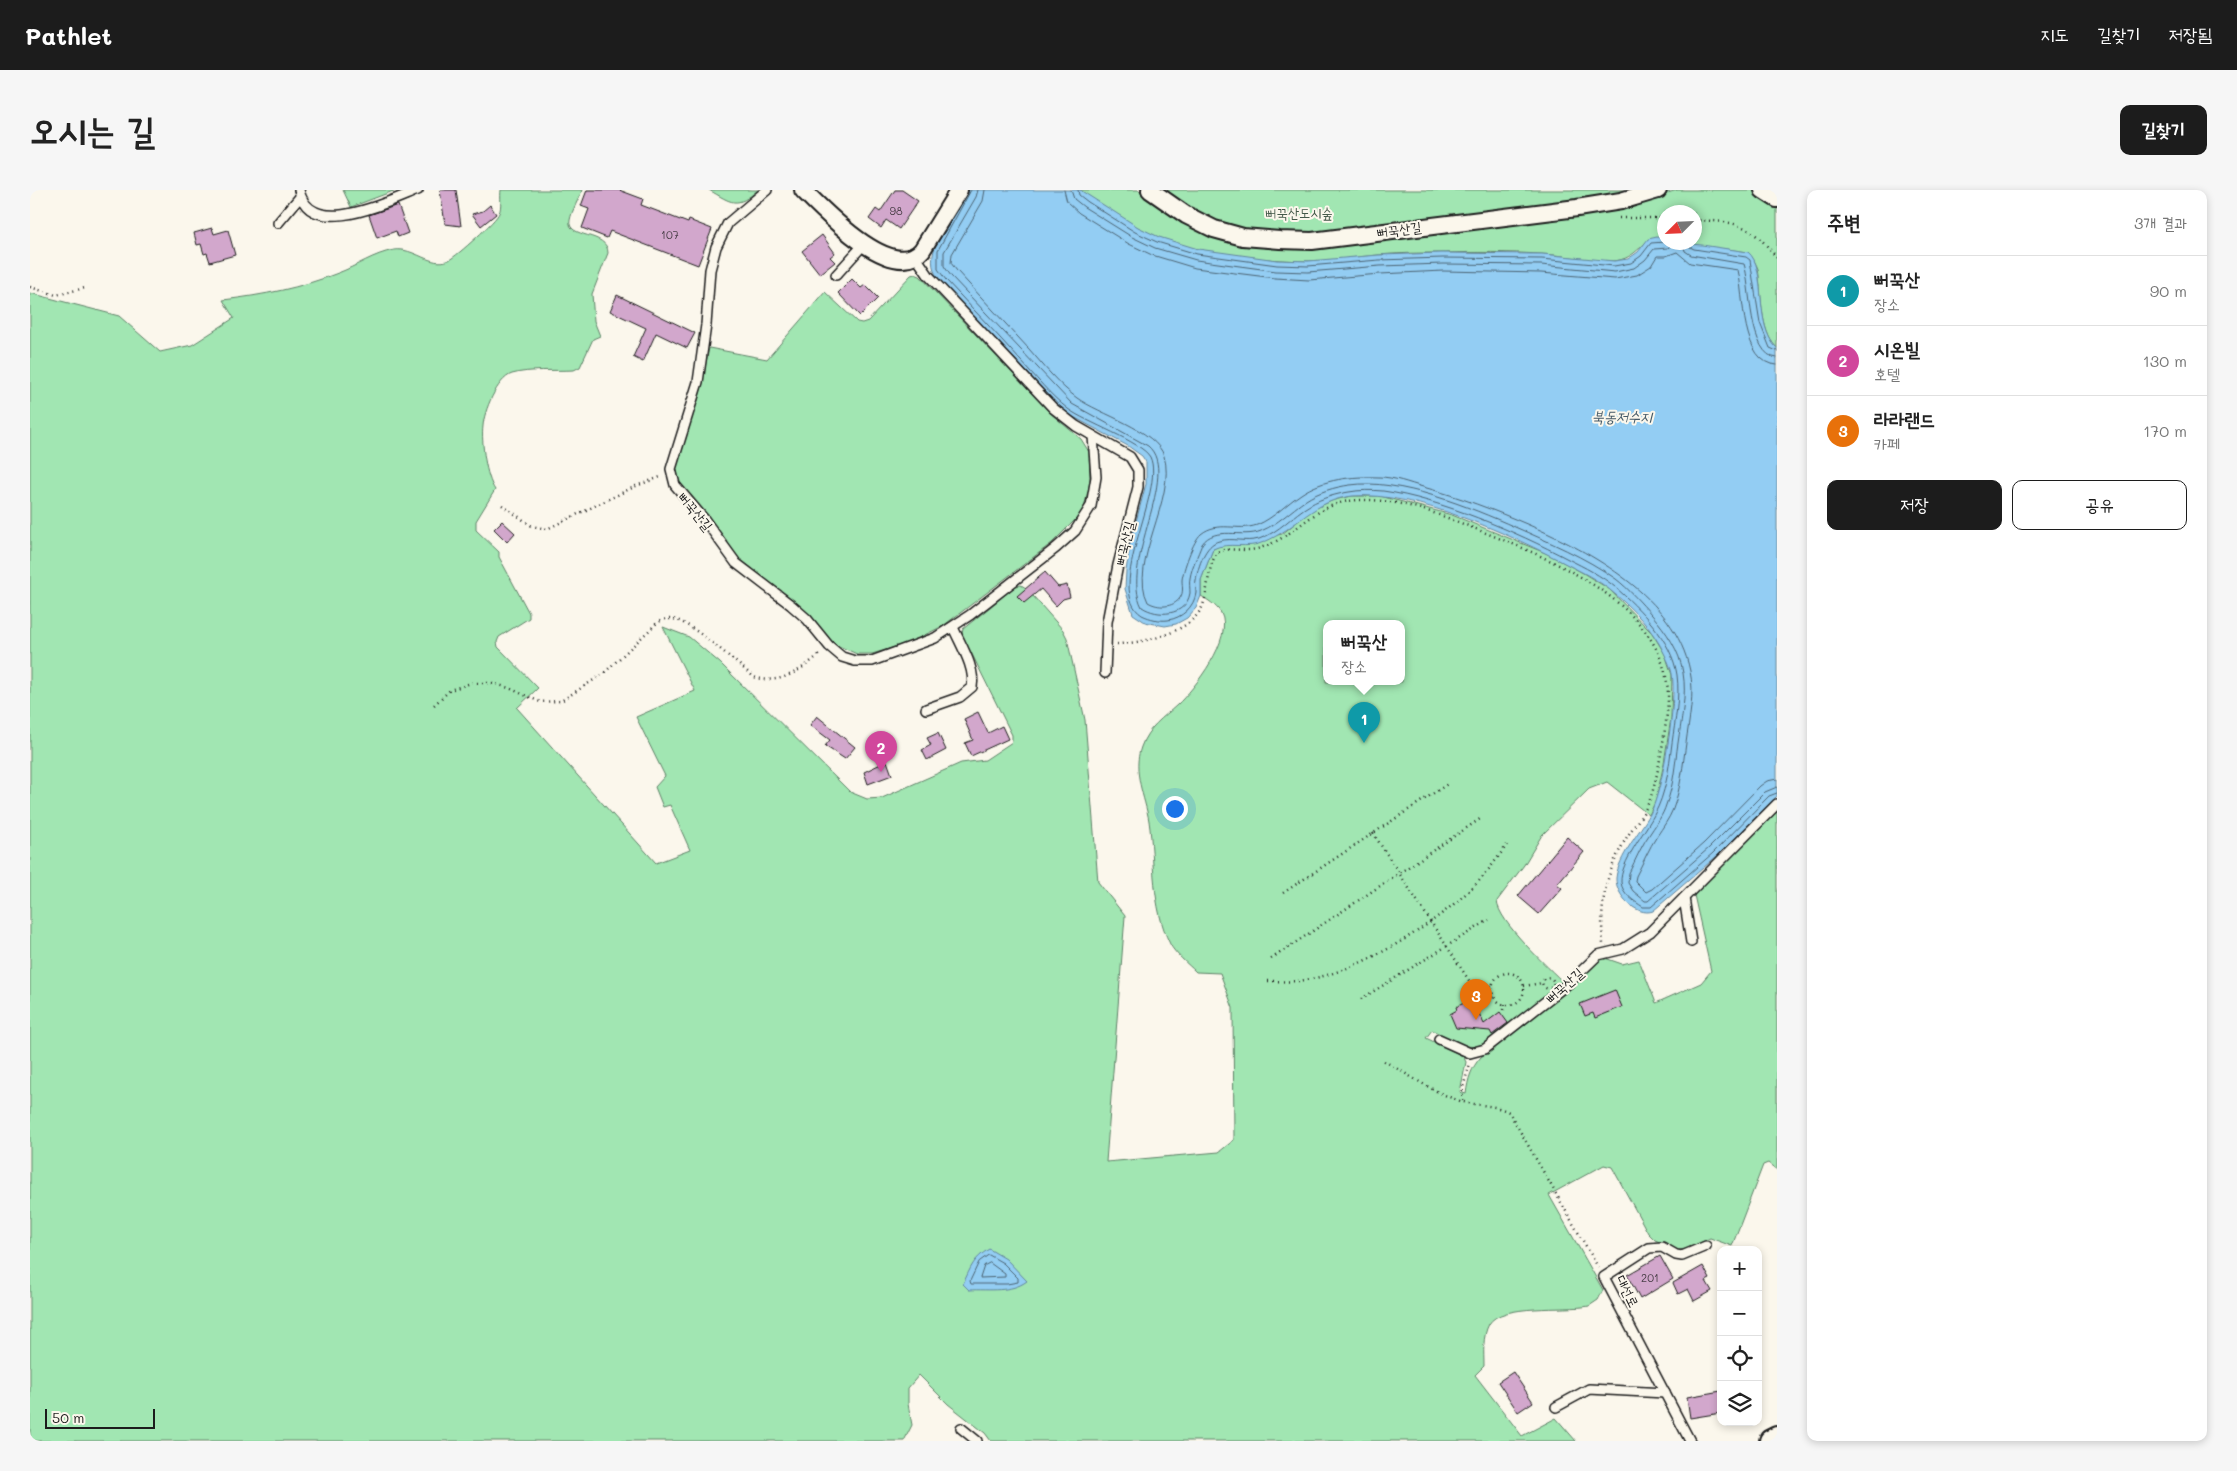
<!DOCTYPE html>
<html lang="ko">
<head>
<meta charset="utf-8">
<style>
	body { margin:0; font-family:Mali,"Poor Story",sans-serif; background:#f6f6f6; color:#222 }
	.controls { position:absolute; right:15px; bottom:15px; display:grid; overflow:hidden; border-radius:10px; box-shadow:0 2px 8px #0003 }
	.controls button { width:45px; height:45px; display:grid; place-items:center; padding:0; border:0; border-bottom:1px solid #e0e0e0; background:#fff; color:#222; font:25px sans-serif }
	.compass { position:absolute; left:1627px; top:15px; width:45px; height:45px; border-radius:50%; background:#fff; box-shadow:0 2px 8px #0003; rotate:246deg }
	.scale { position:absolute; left:15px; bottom:12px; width:110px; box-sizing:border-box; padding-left:5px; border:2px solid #1c1c1c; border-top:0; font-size:14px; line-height:18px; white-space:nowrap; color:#1c1c1c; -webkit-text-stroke:4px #fbf7ec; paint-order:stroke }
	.you { position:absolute; left:1144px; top:618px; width:18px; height:18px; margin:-12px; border:4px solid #fff; border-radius:50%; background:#1a73e8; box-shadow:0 0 0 8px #1a73e833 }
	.badge { display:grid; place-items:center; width:32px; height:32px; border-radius:50%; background:#1c1c1c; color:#fff; font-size:16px; font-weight:700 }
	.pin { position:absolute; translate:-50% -41px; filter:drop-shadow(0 1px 2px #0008) }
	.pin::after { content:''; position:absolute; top:26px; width:18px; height:15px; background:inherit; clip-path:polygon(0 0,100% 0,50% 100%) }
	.popup { position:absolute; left:1293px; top:430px; width:82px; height:65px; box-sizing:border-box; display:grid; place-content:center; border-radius:10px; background:#fff; filter:drop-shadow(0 1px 4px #0005); font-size:16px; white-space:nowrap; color:#767676 }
	.popup b { font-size:19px; color:#222 }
	.popup::after { content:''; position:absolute; left:50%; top:100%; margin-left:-10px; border:10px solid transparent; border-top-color:#fff }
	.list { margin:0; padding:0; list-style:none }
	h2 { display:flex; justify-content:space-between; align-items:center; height:65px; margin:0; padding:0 20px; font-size:21px }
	h2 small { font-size:16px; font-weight:400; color:#767676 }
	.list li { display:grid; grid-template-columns:32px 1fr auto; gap:15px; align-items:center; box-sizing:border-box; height:70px; padding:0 20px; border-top:1px solid #e0e0e0 }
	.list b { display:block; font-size:19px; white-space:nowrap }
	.list p { margin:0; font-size:16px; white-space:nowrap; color:#767676 }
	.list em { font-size:16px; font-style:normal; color:#767676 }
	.actions { display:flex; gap:10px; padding:15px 20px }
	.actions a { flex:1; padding:11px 0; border:1px solid #1c1c1c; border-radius:10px; text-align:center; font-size:18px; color:#1c1c1c }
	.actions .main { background:#1c1c1c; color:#fff }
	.icon { flex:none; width:28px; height:28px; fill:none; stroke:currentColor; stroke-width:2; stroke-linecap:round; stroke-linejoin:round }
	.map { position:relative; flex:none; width:1747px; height:1251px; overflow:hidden; border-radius:10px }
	header { display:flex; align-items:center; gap:30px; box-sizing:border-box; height:70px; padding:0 25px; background:#1c1c1c; color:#fff }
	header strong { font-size:24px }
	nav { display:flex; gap:28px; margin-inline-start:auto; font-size:18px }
	.intro { display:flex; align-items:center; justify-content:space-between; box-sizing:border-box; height:120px; padding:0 30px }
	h1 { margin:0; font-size:35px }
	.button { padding:12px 22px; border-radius:10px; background:#1c1c1c; color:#fff; font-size:18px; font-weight:700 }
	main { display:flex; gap:30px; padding:0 30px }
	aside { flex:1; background:#fff; border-radius:10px; box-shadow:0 2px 8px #0003 }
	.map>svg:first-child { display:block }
</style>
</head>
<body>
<header>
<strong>Pathlet</strong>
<nav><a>지도</a><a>길찾기</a><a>저장됨</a></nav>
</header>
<div class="intro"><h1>오시는 길</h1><a class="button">길찾기</a></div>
<main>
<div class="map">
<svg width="1747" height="1251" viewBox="0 0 1747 1251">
	<rect width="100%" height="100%" fill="#fbf7ec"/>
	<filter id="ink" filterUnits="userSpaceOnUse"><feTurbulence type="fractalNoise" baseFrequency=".02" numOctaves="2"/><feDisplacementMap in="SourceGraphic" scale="10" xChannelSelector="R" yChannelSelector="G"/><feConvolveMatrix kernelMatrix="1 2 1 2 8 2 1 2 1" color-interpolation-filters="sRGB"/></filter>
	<g filter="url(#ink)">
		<!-- green -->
		<g fill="#a1e6b2" stroke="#5e8167" fill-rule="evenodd">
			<path d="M313,0H366L321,17Z"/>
			<path d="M471,0H552C549,9 542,20 540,30C536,49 578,41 578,63L562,104L564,131L570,146L563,149L550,177L544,180C526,181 499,179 482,184C467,189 454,221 453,236C451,252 456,287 465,300L446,331V340L469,362V367L499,423V428L469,447L467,452L468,457L508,498L487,518L626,673L660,660L640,615L633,617L625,597L635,586L606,527L665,501L633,437L659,447L690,473L820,602L837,609L852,608L931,573L955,570L982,552V545L932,444L933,439L986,396L991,395L996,398L1033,440L1037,448L1055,530L1068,692L1095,726L1076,972L1189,962L1204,950L1203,818L1190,783L1166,782C1158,774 1145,764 1140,754C1121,715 1125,673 1119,631C1115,607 1102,582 1111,557C1118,537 1133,528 1147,515C1165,498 1204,448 1191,423C1186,415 1178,410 1171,406V390L1183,359L1191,355H1201L1252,344L1283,319L1304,310L1322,306H1350L1422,325L1518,364L1553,383L1579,399L1622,443L1635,464L1642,485L1641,528L1634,573L1626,610L1619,625L1577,592L1559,599L1512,645L1494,675L1467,711C1468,732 1518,777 1535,794L1449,857L1435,856L1402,840L1396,848L1433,866L1436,872L1430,902L1436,904C1438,889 1441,878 1451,867L1539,798L1572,767L1592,774L1609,770L1626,813L1671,793L1681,781L1664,705L1747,622V980L1738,973L1733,975L1702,1056L1680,1048L1657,1059L1648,1060L1625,1050L1618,1043L1582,977L1574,975L1519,1005L1573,1100L1568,1110L1559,1116C1536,1121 1471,1113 1459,1134C1452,1147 1454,1163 1454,1176L1445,1185L1492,1246L1526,1228L1546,1251H961L955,1243L918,1214L889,1185L878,1198V1214L882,1235L874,1251H0V103L89,126L130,162L162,155L204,128L193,110C234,105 270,98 308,83C327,76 343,64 364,60C384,57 401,78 419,70C427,66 467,30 469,23C472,17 470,7 471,0ZM1296,434H1372V492H1296Z"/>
			<path d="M679,0H728C706,19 702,13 679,0Z"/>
			<path d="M1050,0H1108L1211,50L1609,12L1647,0H1723L1747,17V158C1729,141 1732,102 1728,79C1726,73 1722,67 1718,62L1650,53L1664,52V22H1634V48C1612,44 1610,70 1582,71C1559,71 1535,65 1511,64C1478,62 1445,62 1413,63C1391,63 1369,63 1348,65C1324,67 1301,71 1277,71C1232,70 1169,64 1128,47C1100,35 1074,18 1050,0Z"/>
			<path d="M1129,0H1610L1588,6L1278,46L1214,43L1185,34Z"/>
			<path d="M885,84L890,86L1020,223L1051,249L1059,262L1060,292L1054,318L1048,327L1022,353L913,436L878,453L842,464H827L804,454L778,424L759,407L702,363L648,293L645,276L669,207L679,158L737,169L795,102L827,132L832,133L838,131L881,85Z"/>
		</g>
		<!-- water -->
		<g fill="#93cdf3" stroke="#63869d">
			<path d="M938,0H1050L1108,37L1129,47L1168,59L1247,70L1278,71L1349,65L1412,63L1512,64L1584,71L1598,69L1608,62L1618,49L1627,47L1634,48V52L1672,55L1718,62C1738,78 1723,136 1747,158V606L1687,666L1623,721C1607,727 1585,705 1586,688C1588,667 1610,642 1620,624C1633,600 1647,510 1642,484C1641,478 1638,471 1635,465C1624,440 1601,417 1580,400C1568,390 1552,382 1538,375C1485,346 1384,301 1323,306C1283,310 1268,338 1234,352C1217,360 1199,351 1183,359L1171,390V406L1166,418L1157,428L1146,434L1135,436L1115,432L1103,424L1095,399L1096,381L1100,354L1116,294V272L1112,266L1098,256L1036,223L912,93C909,89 905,85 904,80C895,58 926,19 938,0Z"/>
			<path d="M959,1059L976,1069L997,1091C981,1103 959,1099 939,1100L933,1094C941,1077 943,1069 959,1059Z"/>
		</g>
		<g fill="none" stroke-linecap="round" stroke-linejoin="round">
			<!-- shore -->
			<g stroke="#4c6372" stroke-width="1">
				<path d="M941,0L908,60V79L916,90C941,117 966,143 990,170C1005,186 1020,205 1038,219C1055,232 1112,252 1120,267C1136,300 1073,400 1112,425C1120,429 1130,431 1138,430C1152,428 1164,417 1166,403C1166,400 1165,393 1166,390C1168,377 1175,354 1189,351C1203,347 1215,353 1229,349C1250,342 1262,325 1280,315C1292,308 1306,304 1319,302C1329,300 1342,300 1353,301C1410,309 1487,342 1538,369C1554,377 1572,386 1585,397C1610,419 1642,450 1647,485C1650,507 1645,531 1642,553C1639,577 1636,604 1624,625C1615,642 1590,673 1591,692C1592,704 1604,711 1613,717H1621L1683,663L1739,606L1747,603"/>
				<path d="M948,0L946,7L914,62V76L921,86L1042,214L1118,256C1151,284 1089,373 1112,417C1127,427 1156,427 1160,403C1160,398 1159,393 1160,388C1162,376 1168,365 1172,354C1185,335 1213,349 1231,341C1248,334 1260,321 1276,310C1288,302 1305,297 1320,295C1369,288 1440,317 1485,337C1519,352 1555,367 1586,389C1599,399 1611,413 1622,425C1636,441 1650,461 1653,483C1657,505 1651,531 1648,553C1645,573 1644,595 1636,615C1633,625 1627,633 1621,642C1612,654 1606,669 1599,683L1598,693L1603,701L1615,711H1618L1679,658L1735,602L1747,597"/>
				<path d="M955,0L953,11L922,64L921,73L927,81C951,107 975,133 999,159C1014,176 1029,195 1047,208C1069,224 1126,240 1134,266C1147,308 1098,373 1118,412C1128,418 1143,418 1150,408C1154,402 1152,396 1152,390C1153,380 1163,351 1171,344C1188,330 1208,342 1227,335C1244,328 1256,314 1271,304C1293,289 1323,286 1349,287C1364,287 1379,293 1393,297C1430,307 1464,320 1499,335C1561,362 1645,407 1660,481C1665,503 1659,530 1656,553C1653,574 1651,598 1643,619C1639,629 1633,637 1627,646C1619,658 1613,673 1606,686L1605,691L1616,702L1622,699L1674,653L1730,596L1737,591L1747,589"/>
				<path d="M1034,0L1037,12L1049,23L1099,54L1122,65L1165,78L1245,88L1279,90L1350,84L1413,81L1511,83L1585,89L1607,85L1621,76L1627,66H1636L1647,62L1660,73L1708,80C1714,105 1711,174 1747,175"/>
				<path d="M1041,0L1044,9L1054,17L1102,47L1125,58L1166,70L1246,81L1278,82L1350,76L1413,74L1511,75L1585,82L1604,78L1615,70L1624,59L1638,58L1644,52"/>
				<path d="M1048,0L1049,5L1058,12L1105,42L1127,52L1167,64L1247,75L1278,76L1349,70L1413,68L1512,69L1584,76L1601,73L1611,66L1621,53L1635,52"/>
				<path d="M1653,52L1655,61L1661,65L1714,74C1721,94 1718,166 1747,168"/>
				<path d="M1659,52L1660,57L1664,59L1716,67L1720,70L1730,133L1740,158L1747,161"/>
				<path d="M959,1065L973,1073L988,1088V1092L977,1094H941L940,1091L949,1072Z"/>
				<path d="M960,1073L975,1084V1087L950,1088L954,1076Z"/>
			</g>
		</g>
		<!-- building -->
		<g fill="#d2a7cc" stroke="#1c1c1c">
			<path d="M410,0H426L431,36L415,34Z"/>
			<path d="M557,0H589L613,9L611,15L658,33L659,30L682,39L668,75L580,41L577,48L552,38L559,19L551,16Z"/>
			<path d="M865,0H872L888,11L869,39L856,30L851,38L839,29L846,19L850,22Z"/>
			<path d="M368,15L378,43L368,47L366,41L347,48L339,25Z"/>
			<path d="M460,15L466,24L451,36L442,24L453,21Z"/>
			<path d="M182,38L184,44L198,40L205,65L180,72L177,63L174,64L171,54L167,55L164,43Z"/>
			<path d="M792,45L805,63L800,67L805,72L790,84L772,61Z"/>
			<path d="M822,89L831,98L835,95L848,108L830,126L808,103Z"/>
			<path d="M587,105L665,143L657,158L626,143L613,172L603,167L616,138L580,121Z"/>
			<path d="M472,331L485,343L477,352L464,339Z"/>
			<path d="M1015,382L1028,397L1037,395L1040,407L1033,409L1026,416L1011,399L994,413L987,406Z"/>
			<path d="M948,522L958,543L972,536L978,549L941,566L935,553L943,550L934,529Z"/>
			<path d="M787,526L825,557L815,569L795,556L800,550L780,535Z"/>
			<path d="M908,543L916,560L897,570L892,560L901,555L897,548Z"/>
			<path d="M857,571L862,585L838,594L834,582Z"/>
			<path d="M1537,647L1554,662L1527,694L1532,698L1509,724L1488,706Z"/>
			<path d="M1585,800L1592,817L1565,828L1563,823L1555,826L1550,814Z"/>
			<path d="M1442,809L1454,834L1470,822L1478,833L1462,845L1460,841L1426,838L1420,824L1427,820L1426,817Z"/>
			<path d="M1630,1066L1643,1089L1610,1109L1597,1085Z"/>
			<path d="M1673,1076L1680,1089L1676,1091L1682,1101L1664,1111L1658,1099L1648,1104L1643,1093Z"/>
			<path d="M1483,1182L1503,1212L1488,1222L1468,1192Z"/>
			<path d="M1691,1201V1223L1660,1228L1657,1207Z"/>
		</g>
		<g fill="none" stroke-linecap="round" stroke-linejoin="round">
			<defs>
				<g id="lane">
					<path d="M269,0C280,51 359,11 388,0"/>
					<path d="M737,0L698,33L686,57L680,80L676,135L668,192L641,279L645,295L674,329L706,373L761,415L777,429L799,456L812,467L825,471H842L905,448L940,425L1026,358L1045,341L1061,316L1066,287L1063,246"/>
					<path d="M248,33L270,7"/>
					<path d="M886,67L899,86L1023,218L1046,236L1100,267L1108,280V297L1088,375L1077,432L1075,483"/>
					<path d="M806,85L835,53"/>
					<path d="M896,519L930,507L942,497C946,478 930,454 923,437"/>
					<path d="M1654,708L1661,752"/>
					<path d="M1409,849L1440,863L1455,859L1539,793L1568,765L1593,759L1620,742L1747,614"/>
					<path d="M1526,1217L1559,1199L1635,1203"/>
					<path d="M931,1238L947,1251"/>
					<path d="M1660,1251L1574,1087L1619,1058L1632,1057L1646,1065L1652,1066L1676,1056"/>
				</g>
				<g id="street">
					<path d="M773,0C794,21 863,94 892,60L929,0"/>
					<path d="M1120,0L1156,25L1184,39L1213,47L1250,50L1282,51L1547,18L1591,11L1628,0"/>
					<path d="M1733,0L1747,9"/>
				</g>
				<path id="secondary" d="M1741,1251L1747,1248"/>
			</defs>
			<!-- lane casing -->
			<use href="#lane" stroke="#1c1c1c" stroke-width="12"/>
			<!-- street casing -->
			<use href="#street" stroke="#1c1c1c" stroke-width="20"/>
			<!-- secondary casing -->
			<use href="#secondary" stroke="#1c1c1c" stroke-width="26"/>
			<!-- path -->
			<g stroke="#1c1c1c" stroke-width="2.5" stroke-dasharray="1 4" stroke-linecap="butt">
				<path d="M1589,28H1634"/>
				<path d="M1664,30C1707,32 1719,32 1747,68"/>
				<path d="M0,97L26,105L55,98"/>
				<path d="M472,315L502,336L517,339L606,296L633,286"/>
				<path d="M1087,454C1113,453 1162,443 1173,415C1179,398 1177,379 1187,362C1201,356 1216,363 1230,358C1271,345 1284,309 1335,310C1377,310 1418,328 1456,343C1526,371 1634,415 1638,503C1639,524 1627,596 1618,614C1611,629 1599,641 1592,656C1574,689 1570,716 1573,754"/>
				<path d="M404,515L420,500L441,493H462L479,498L510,512L531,511L573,484L628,432C635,429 641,428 647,430C669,439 704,471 724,487C750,496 771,480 790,464"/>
				<path d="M1343,643L1440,792L1445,795L1462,796"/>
				<path d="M1253,703L1419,593"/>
				<path d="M1241,769L1450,629"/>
				<circle cx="1478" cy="799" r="16"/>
				<circle cx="1518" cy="793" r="5.5"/>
				<path d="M1238,791C1248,791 1258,792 1268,791C1329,784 1407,734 1449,691C1459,680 1468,667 1477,655"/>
				<path d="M1494,796L1512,793"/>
				<path d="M1331,809L1459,730"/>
				<path d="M1454,813L1464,806"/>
				<path d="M1474,820L1475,814"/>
				<path d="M1354,871C1379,885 1403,902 1430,911C1446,916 1463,914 1479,922L1568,1077"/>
				<path d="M1432,911L1433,897L1440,874"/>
			</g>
			<!-- lane -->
			<use href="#lane" stroke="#fbf7ec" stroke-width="9"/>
			<!-- street -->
			<use href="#street" stroke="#fbf7ec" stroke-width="16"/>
			<!-- secondary -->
			<use href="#secondary" stroke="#fbf7ec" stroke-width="22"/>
		</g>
	</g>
	<g text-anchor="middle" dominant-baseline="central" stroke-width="4" stroke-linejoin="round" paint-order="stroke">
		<!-- number labels -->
		<g font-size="11" fill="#4a3f48">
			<text x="866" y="20">98</text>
			<text x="640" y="44">107</text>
			<text x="1620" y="1087">201</text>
		</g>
		<!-- park labels -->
		<g font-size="14" fill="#445949" stroke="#fbf7ec">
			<text x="1269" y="22">뻐꾹산도시숲</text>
		</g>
		<!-- street labels -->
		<g font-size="14" fill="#1c1c1c" stroke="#fbf7ec">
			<text transform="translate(1369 39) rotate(-7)">뻐꾹산길</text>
			<text transform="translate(666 321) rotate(51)">뻐꾹산길</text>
			<text transform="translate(1094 353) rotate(-76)">뻐꾹산길</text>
			<text transform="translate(1534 795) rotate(-41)">뻐꾹산길</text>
			<text transform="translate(1598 1101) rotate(64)">대선로</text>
		</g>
		<!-- water labels -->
		<g font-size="15" font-style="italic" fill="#465a67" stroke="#fbf7ec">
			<text x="1592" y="226">북동저수지</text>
		</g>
	</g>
</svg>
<div class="controls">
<button>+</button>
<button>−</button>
<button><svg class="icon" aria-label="locate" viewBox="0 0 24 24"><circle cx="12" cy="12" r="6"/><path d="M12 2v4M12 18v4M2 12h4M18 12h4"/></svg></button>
<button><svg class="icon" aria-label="layers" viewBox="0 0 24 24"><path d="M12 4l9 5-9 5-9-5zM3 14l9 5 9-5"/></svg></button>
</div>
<svg class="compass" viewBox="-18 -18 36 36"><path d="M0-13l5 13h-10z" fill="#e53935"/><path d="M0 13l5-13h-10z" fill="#767676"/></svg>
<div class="scale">50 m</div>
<div class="you"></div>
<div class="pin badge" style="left:1334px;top:553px;background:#0f9aa8">1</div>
<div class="popup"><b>뻐꾹산</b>장소</div>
<div class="pin badge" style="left:851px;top:582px;background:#d1479c">2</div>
<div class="pin badge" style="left:1446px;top:830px;background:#e8710a">3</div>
</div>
<aside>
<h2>주변<small>3개 결과</small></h2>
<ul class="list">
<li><span class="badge" style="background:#0f9aa8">1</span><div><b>뻐꾹산</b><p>장소</p></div><em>90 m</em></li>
<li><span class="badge" style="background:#d1479c">2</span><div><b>시온빌</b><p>호텔</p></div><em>130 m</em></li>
<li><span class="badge" style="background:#e8710a">3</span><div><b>라라랜드</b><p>카페</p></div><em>170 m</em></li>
</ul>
<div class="actions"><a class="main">저장</a><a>공유</a></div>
</aside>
</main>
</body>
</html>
